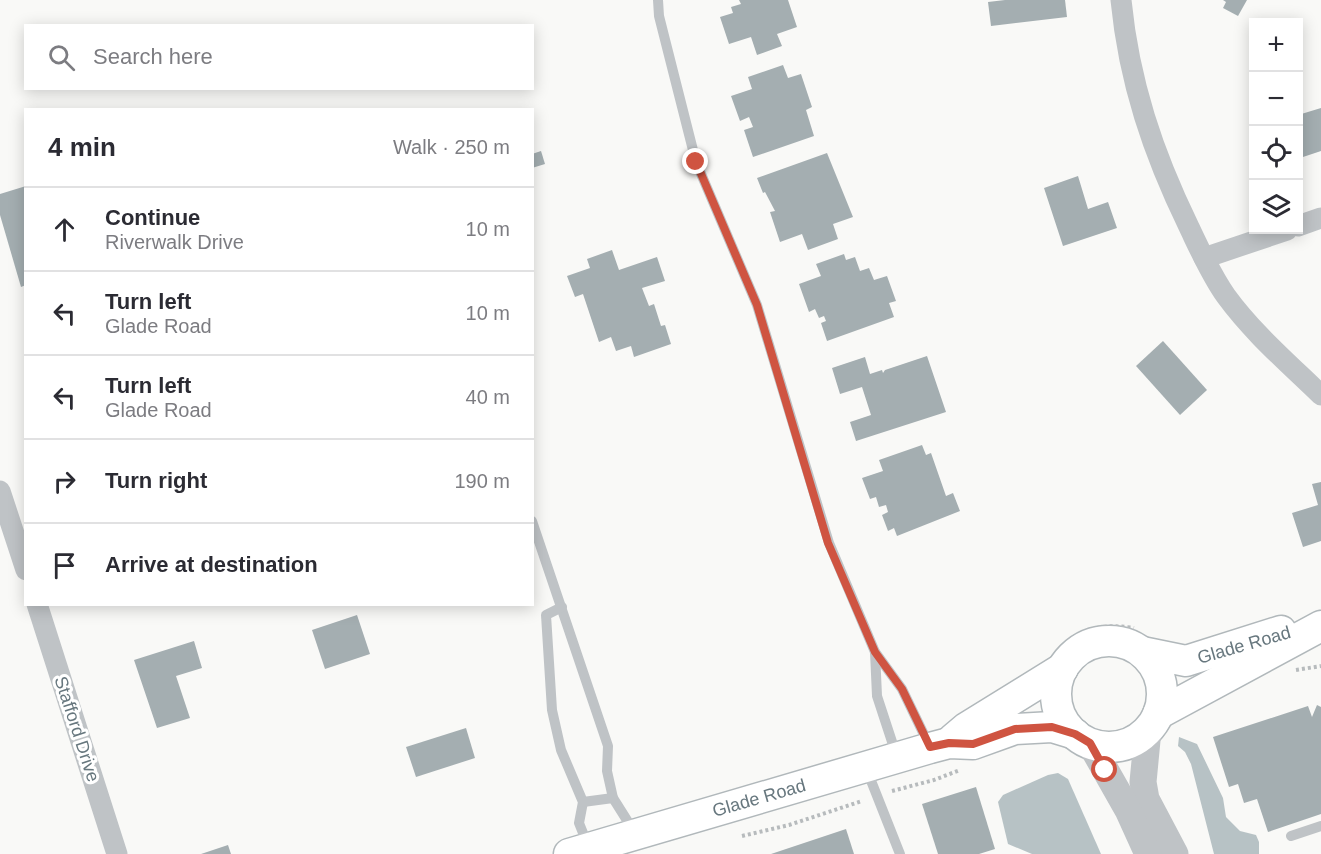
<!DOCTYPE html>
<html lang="en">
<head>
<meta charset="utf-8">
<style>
	body { margin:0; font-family:Arial,sans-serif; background:#f7f7f7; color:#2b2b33 }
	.controls { position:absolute; right:18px; top:18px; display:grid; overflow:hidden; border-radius:0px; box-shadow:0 3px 15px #0003 }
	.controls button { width:54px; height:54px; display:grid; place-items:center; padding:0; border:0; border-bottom:2px solid #e1e1e2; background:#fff; color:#2b2b33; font:30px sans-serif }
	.stop { position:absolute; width:18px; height:18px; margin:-14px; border:4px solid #cf5441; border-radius:50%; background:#fff }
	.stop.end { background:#cf5441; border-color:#fff; box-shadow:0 2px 6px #0008 }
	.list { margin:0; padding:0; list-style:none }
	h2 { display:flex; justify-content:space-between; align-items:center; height:78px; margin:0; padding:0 24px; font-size:26px }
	h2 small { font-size:20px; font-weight:400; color:#7c7c81 }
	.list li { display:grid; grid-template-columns:39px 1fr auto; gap:18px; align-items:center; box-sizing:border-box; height:84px; padding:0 24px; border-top:2px solid #e1e1e2 }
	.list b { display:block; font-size:22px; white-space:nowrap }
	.list p { margin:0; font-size:20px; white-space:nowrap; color:#7c7c81 }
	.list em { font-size:20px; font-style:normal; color:#7c7c81 }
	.icon { flex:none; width:33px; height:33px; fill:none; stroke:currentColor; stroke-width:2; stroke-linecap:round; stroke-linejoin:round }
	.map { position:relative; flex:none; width:1321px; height:854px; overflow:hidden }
	.search { position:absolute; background:#fff; box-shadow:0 3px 15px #0003; left:24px; top:24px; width:510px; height:66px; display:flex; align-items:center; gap:15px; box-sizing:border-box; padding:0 21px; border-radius:0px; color:#7c7c81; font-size:22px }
	.panel { position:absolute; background:#fff; box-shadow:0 3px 15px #0003; left:24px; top:108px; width:510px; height:498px; border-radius:0px }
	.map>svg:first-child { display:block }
</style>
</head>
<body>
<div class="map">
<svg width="1321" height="854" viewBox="0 0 1321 854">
	<rect width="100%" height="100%" fill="#f9f9f7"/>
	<!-- water -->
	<g fill="#b7c2c5">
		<path d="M1179,737L1197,744L1223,798L1226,817L1240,831L1256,835L1259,842V854H1214L1191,764L1185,752L1178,746Z"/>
		<path d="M1058,773L1068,779L1101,854H1032L1008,844L998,802L1003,795L1048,775Z"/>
	</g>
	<!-- building -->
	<g fill="#a4aeb1">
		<path d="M739,0H788L797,27L777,34L782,46L757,55L751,37L729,44L720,17L733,13L731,7L741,4Z"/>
		<path d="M1005,0H1065L1067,17L991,26L988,2Z"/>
		<path d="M1223,0H1247L1238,16L1223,8L1226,2Z"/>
		<path d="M783,65L788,78L801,74L812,107L806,110L814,136L753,157L744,130L753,127L749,117L740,121L731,96L752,89L748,77Z"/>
		<path d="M1321,108V151L1300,158L1298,115Z"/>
		<path d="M541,151L545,164L532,168V154Z"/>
		<path d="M827,153L853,217L833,224L838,239L808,250L802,234L780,242L770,212L775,211L765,192L763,193L757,178Z"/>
		<path d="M1078,176L1088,209L1108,202L1117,228L1063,246L1044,188Z"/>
		<path d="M26,186V285L21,287L0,215V194Z"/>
		<path d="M612,250L619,270L657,257L665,281L642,288L649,306L654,304L661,326L665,325L671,344L634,357L631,346L616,351L611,337L599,342L583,294L575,297L567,276L590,268L587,259Z"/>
		<path d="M844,254L846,260L855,257L860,271L869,268L874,280L887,276L896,301L889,303L894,317L827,341L821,323L826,321L824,316L819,318L815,309L809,312L799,284L821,276L816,264Z"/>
		<path d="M1163,341L1207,390L1180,415L1136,366Z"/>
		<path d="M927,356L946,412L856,441L850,422L871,415L862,387L840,394L832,368L865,357L870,374L882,370L883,373L885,370Z"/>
		<path d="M922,445L926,455L931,453L946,496L953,493L960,511L897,536L894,528L888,531L882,515L888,512L886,505L879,507L876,497L870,499L862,478L883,471L879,460Z"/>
		<path d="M1321,482V541L1303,547L1292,513L1318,505L1312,484Z"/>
		<path d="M357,615L370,654L325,669L312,630Z"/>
		<path d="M194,641L202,668L176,676L190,718L157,728L134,660Z"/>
		<path d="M1317,705L1321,707V814L1268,832L1257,799L1244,803L1238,784L1229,787L1213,737L1308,706L1312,717Z"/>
		<path d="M466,728L475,758L416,777L406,747Z"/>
		<path d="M976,787L995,849L979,854H938L922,804Z"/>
		<path d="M846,829L854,854H771Z"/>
		<path d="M228,845L231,854H201Z"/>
	</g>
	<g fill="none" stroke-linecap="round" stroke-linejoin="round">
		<defs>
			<g id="secondary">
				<circle cx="1109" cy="694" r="53"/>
				<path d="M1142,652L1186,661L1281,631"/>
				<path d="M1158,714L1321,626"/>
				<path d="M953,739L966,728L1063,668"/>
				<path d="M569,854L930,748L949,743L973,744L1015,729L1052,727L1075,734"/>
			</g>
		</defs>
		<!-- secondary casing -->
		<use href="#secondary" stroke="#b1b8bb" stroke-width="33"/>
		<!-- path -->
		<g stroke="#b7bbbd" stroke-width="4" stroke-dasharray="3 3" stroke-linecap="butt">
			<path d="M1066,644C1088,626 1107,624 1134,628"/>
			<path d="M1296,670L1321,666"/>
			<path d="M892,791L934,780L960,770"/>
			<path d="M742,836L789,825L862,801"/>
		</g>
		<!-- service -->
		<g stroke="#bfc3c6" stroke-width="10">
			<path d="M658,0L659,16L696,162L757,305L829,543L875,652L902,689L929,745"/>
			<path d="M532,521L608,746L607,771L613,798L635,833"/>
			<path d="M562,607L546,615L552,710L561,750L583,802L579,823L589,848"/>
			<path d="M875,652L877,696L897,757"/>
			<path d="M866,768L900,854"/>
			<path d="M583,802L613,798"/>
			<path d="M1291,836L1321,826"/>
		</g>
		<!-- minor -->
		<g stroke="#bfc3c6" stroke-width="21">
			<path d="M1121,0C1129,82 1153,153 1189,227C1200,250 1211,275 1226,296C1253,333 1288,363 1321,395"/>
			<path d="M1298,226L1321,218"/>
			<path d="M1204,258L1287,230"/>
			<path d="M0,491L26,570"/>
			<path d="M37,604L117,854"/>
		</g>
		<!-- tertiary -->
		<g stroke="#bfc3c6" stroke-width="27">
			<path d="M1148,730L1143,782L1146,799L1175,854"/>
			<path d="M1090,743L1128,810L1148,854"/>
		</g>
		<!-- secondary -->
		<use href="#secondary" stroke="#fff" stroke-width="30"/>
	</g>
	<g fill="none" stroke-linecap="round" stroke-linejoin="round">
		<!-- route -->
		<path stroke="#cf5441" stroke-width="8" d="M696,162L757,305L828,543L875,652L902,689L930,747L949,743L973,744L1015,729L1052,727L1075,734L1090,743L1105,770"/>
	</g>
	<g text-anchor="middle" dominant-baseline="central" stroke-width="6" stroke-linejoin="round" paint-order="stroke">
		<!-- street labels -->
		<g font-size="18" fill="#67777e" stroke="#fff">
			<text transform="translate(1244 645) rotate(-16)">Glade Road</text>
			<text transform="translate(77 729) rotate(72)">Stafford Drive</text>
			<text transform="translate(759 798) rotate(-16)">Glade Road</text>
		</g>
	</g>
</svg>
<div class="controls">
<button>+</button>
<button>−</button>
<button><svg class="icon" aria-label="locate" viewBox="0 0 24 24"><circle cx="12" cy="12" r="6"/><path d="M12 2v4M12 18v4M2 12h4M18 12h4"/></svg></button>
<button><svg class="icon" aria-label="layers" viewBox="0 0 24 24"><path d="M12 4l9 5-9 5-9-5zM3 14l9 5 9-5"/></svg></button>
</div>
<div class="stop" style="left:1105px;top:770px"></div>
<div class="stop end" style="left:696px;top:162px"></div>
<div class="search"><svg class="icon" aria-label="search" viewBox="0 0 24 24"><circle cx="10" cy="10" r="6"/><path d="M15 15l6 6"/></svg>Search here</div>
<section class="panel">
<h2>4 min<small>Walk · 250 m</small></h2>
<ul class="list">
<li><svg class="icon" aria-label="ahead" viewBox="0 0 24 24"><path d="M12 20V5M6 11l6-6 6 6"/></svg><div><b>Continue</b><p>Riverwalk Drive</p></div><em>10 m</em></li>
<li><svg class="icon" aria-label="left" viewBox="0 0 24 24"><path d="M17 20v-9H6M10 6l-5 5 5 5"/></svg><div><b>Turn left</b><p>Glade Road</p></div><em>10 m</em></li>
<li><svg class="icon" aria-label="left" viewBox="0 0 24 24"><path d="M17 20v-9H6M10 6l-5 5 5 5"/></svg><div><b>Turn left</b><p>Glade Road</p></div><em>40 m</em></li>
<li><svg class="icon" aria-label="right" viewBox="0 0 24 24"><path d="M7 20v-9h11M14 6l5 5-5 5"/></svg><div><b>Turn right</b></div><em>190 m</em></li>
<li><svg class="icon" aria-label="arrive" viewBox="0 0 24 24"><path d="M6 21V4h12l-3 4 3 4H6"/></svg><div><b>Arrive at destination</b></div></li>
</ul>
</section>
</div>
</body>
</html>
